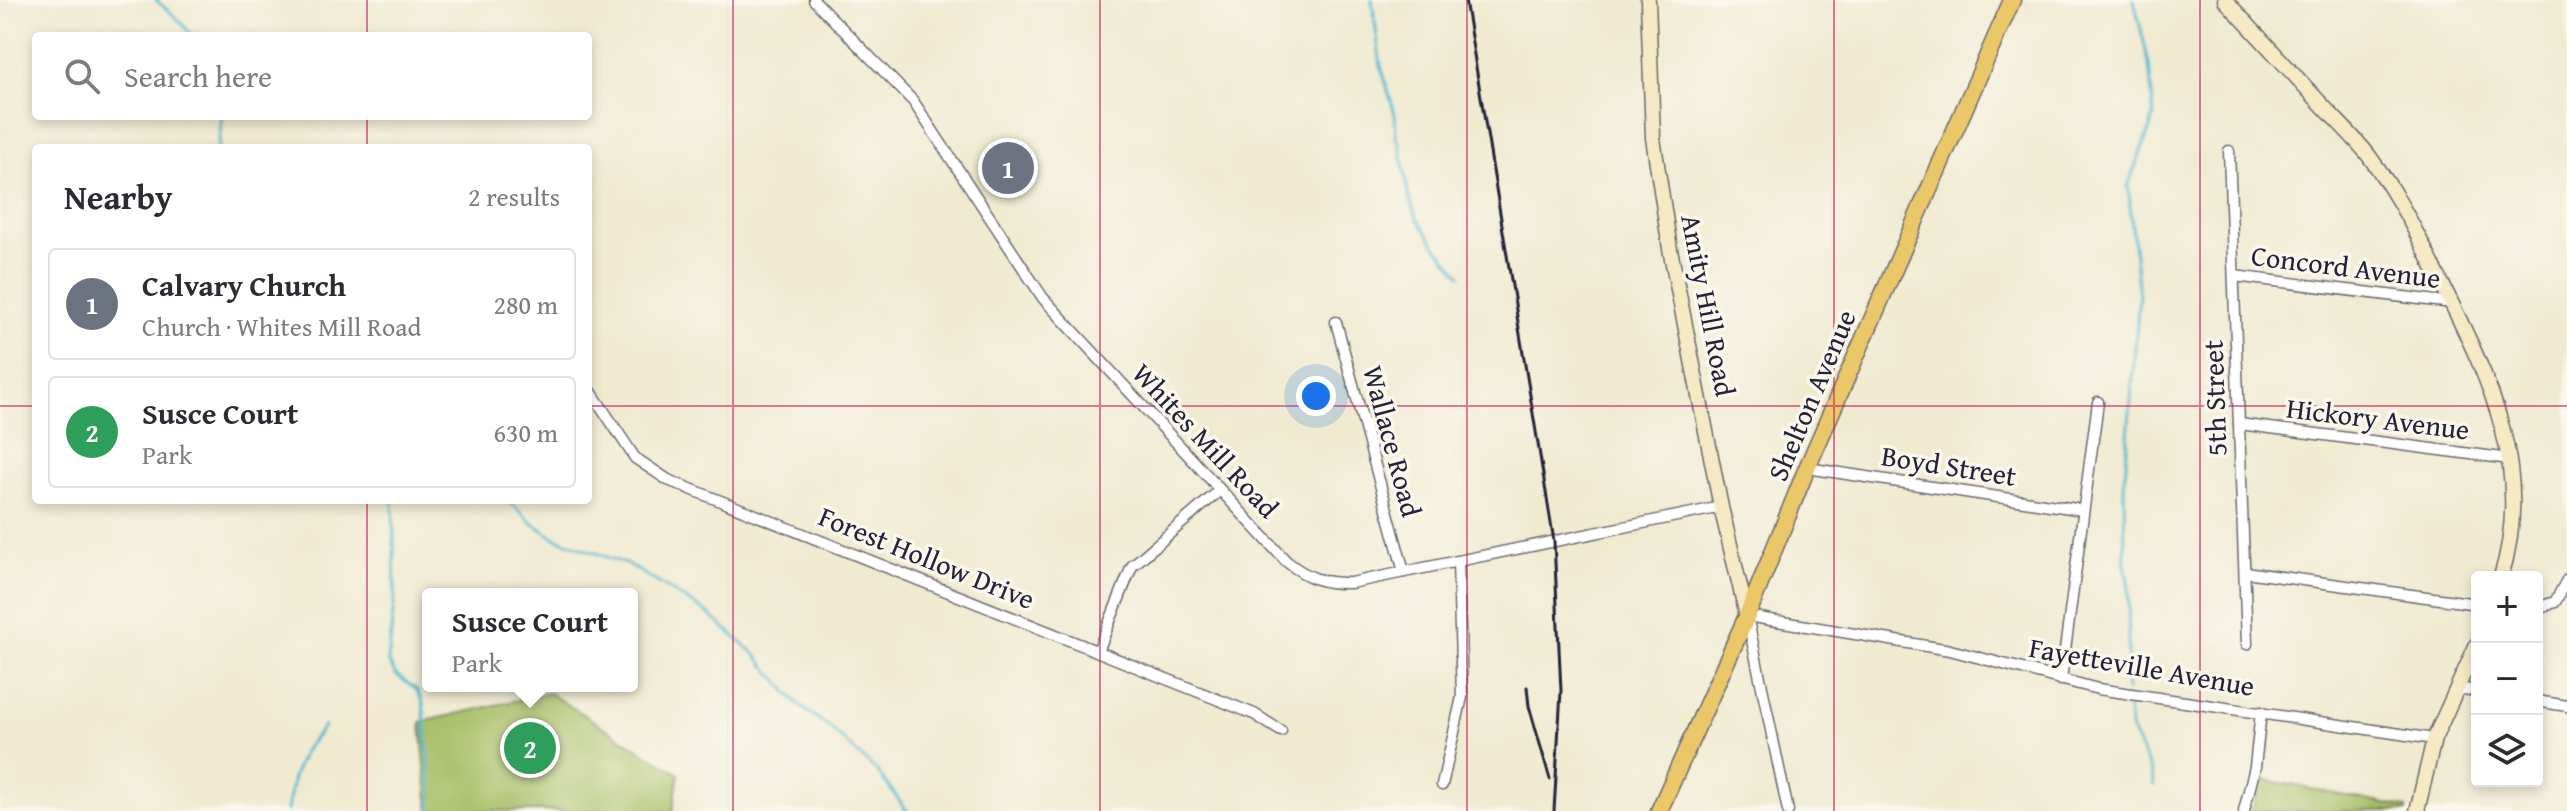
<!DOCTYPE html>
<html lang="en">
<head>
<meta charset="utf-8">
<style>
	body { margin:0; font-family:"Gentium Book Plus",serif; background:#f7f7f7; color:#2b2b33 }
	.controls { position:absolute; right:24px; bottom:24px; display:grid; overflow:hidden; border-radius:8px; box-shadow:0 4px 12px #0003 }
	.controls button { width:72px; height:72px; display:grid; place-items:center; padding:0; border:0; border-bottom:2px solid #e1e1e2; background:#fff; color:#2b2b33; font:40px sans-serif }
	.you { position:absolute; left:1316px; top:396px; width:28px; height:28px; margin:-20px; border:6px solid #fff; border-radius:50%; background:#1a73e8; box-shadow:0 0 0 12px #1a73e833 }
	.badge { display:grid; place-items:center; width:52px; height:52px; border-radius:50%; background:#d93025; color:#fff; font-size:26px; font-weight:700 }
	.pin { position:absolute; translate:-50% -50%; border:4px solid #fff; box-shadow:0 2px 8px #0006 }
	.popup { position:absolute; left:422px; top:588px; width:216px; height:104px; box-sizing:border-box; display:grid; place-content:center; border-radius:8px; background:#fff; filter:drop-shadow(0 2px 6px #0005); font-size:26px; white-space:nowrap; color:#7c7c81 }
	.popup b { font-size:30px; color:#2b2b33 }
	.popup::after { content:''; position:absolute; left:50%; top:100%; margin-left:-16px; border:16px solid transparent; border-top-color:#fff }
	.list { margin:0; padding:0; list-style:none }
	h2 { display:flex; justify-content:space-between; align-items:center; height:104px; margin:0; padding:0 32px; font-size:34px }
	h2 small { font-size:26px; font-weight:400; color:#7c7c81 }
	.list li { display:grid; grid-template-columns:52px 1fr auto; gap:24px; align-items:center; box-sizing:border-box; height:112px; margin:0 16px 16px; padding:0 16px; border:2px solid #e1e1e2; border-radius:8px }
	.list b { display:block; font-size:30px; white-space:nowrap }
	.list p { margin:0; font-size:26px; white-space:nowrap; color:#7c7c81 }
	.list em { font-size:26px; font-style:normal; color:#7c7c81 }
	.icon { flex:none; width:44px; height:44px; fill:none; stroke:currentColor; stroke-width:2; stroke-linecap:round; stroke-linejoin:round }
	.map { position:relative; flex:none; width:2567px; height:811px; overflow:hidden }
	.search { position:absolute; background:#fff; box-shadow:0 4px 12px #0003; left:32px; top:32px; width:560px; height:88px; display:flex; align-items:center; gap:20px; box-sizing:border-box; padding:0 28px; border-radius:8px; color:#7c7c81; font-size:30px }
	.panel { position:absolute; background:#fff; box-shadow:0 4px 12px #0003; left:32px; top:144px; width:560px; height:360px; border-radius:8px }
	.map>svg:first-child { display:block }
</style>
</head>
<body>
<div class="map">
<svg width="2567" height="811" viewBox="0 0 2567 811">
	<rect width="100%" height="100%" fill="#fbf7ec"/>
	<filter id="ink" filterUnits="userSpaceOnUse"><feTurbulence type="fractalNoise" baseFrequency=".0125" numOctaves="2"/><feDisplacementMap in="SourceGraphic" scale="16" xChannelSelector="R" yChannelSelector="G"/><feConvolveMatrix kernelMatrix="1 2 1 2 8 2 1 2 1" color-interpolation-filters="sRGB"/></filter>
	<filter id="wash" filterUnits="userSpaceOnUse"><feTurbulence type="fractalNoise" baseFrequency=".006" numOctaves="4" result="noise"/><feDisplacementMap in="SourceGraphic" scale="32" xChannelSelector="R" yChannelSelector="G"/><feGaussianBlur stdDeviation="1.8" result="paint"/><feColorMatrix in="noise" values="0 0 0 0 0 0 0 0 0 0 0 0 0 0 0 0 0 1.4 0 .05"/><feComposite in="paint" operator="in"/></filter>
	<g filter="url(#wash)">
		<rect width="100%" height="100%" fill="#f0ead0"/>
		<!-- green -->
		<g fill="#a5bd63" stroke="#64704f" stroke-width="2">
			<path d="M549,693L679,774L673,811H429L421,722Z"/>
			<path d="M2260,779L2407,808V811H2252Z"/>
		</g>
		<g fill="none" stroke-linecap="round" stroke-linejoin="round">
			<!-- stream -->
			<g stroke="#4cb5cb" stroke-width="3">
				<path d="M156,0L178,19L193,36"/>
				<path d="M1372,0L1381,66L1395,115L1396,137L1400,144L1409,197L1417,218L1435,245L1461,275"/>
				<path d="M218,148L222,116"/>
				<path d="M393,500L395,594L388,661L395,674L417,690L423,703L432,795L430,811"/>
				<path d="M508,500L531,522L553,537L631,566L706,612L754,653L799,705L830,728L877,771L907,811"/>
				<path d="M2127,690L2129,588L2125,564L2124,488L2139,296L2128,186L2154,117L2149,64L2134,0"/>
				<path d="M2127,698L2130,726L2151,772L2154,785"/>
				<path d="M287,811L293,777L304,751L324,726"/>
			</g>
		</g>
	</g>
	<g filter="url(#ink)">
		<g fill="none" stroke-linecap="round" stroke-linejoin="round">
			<defs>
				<g id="street">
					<path d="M814,0L913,101L1043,298L1286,561C1307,578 1324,584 1351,583L1721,507"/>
					<path d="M2229,151L2247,644"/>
					<path d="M2234,276L2452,303"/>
					<path d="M1336,322L1404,572"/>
					<path d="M588,387L635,458L668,480L1254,714L1281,731"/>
					<path d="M2239,424L2510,459"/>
					<path d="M1807,468L2083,510"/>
					<path d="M2245,572L2477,604"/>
					<path d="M2537,608L2555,602L2567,580"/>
					<path d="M1098,651L1132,566L1219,491"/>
					<path d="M2061,680L2098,402"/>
					<path d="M2456,688L2477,691"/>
					<path d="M2537,701L2567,706"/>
					<path d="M1442,785L1462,697L1458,561"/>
					<path d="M1788,811L1747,616L1950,650L2098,689L2434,739"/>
					<path d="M2244,811L2255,767L2261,712"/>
				</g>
				<g id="secondary">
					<path d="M1648,0L1653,138L1670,249L1721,507L1747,616"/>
					<path d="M2225,0C2258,36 2291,71 2324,107C2339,123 2356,139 2369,156C2399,196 2422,243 2444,288C2490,381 2534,471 2501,577"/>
					<path d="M2417,811L2434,739L2477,644"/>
				</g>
				<path id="primary" d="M1659,811L1747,616L1807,468L2012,0"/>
			</defs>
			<!-- street casing -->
			<use href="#street" stroke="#6a686f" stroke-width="13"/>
			<!-- secondary casing -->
			<use href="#secondary" stroke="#6a686f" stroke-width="17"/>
			<!-- primary casing -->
			<use href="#primary" stroke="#6a686f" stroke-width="19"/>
			<!-- street -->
			<use href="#street" stroke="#fff" stroke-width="10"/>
			<!-- secondary -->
			<use href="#secondary" stroke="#f7e9c3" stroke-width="14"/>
			<!-- primary -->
			<use href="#primary" stroke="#eac769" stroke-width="16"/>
			<!-- rail -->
			<g stroke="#22223b" stroke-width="3">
				<path d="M1465,0L1554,541L1561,691L1554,811"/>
				<path d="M1527,687L1529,706L1550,779"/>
			</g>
		</g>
	</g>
	<!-- grid -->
	<path fill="none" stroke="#c2185b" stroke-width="2" stroke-opacity="0.55" d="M367,0V36M733,0V811M1100,0V811M1467,0V811M1834,0V811M2200,0V811M367,116V148M0,406H36M588,406H2567M367,500V811"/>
	<g text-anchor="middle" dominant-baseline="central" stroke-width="7" stroke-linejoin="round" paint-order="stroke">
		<!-- street labels -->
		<g font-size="28" fill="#22223b" stroke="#fbf7ec">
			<text transform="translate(2346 266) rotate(7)">Concord Avenue</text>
			<text transform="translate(1709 305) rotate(79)">Amity Hill Road</text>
			<text transform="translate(1811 395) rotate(-67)">Shelton Avenue</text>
			<text transform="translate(2214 398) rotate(-92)">5th Street</text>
			<text transform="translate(2378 418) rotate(7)">Hickory Avenue</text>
			<text transform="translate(1206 440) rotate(47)">Whites Mill Road</text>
			<text transform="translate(1393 441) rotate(75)">Wallace Road</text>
			<text transform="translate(1949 465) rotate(9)">Boyd Street</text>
			<text transform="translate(927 557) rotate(22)">Forest Hollow Drive</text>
			<text transform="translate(2142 666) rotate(10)">Fayetteville Avenue</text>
		</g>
	</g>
</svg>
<div class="controls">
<button>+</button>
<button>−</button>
<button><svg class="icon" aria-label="layers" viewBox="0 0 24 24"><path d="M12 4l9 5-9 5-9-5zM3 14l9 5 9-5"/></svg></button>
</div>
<div class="you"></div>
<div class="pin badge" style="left:1008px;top:168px;background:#6b7280">1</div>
<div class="pin badge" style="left:530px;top:748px;background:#2e9e5b">2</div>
<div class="popup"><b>Susce Court</b>Park</div>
<div class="search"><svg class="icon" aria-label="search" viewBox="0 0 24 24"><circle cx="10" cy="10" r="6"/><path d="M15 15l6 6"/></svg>Search here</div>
<section class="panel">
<h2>Nearby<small>2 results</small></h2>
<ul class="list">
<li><span class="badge" style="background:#6b7280">1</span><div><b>Calvary Church</b><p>Church · Whites Mill Road</p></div><em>280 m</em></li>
<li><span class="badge" style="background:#2e9e5b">2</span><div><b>Susce Court</b><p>Park</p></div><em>630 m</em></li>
</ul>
</section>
</div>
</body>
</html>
